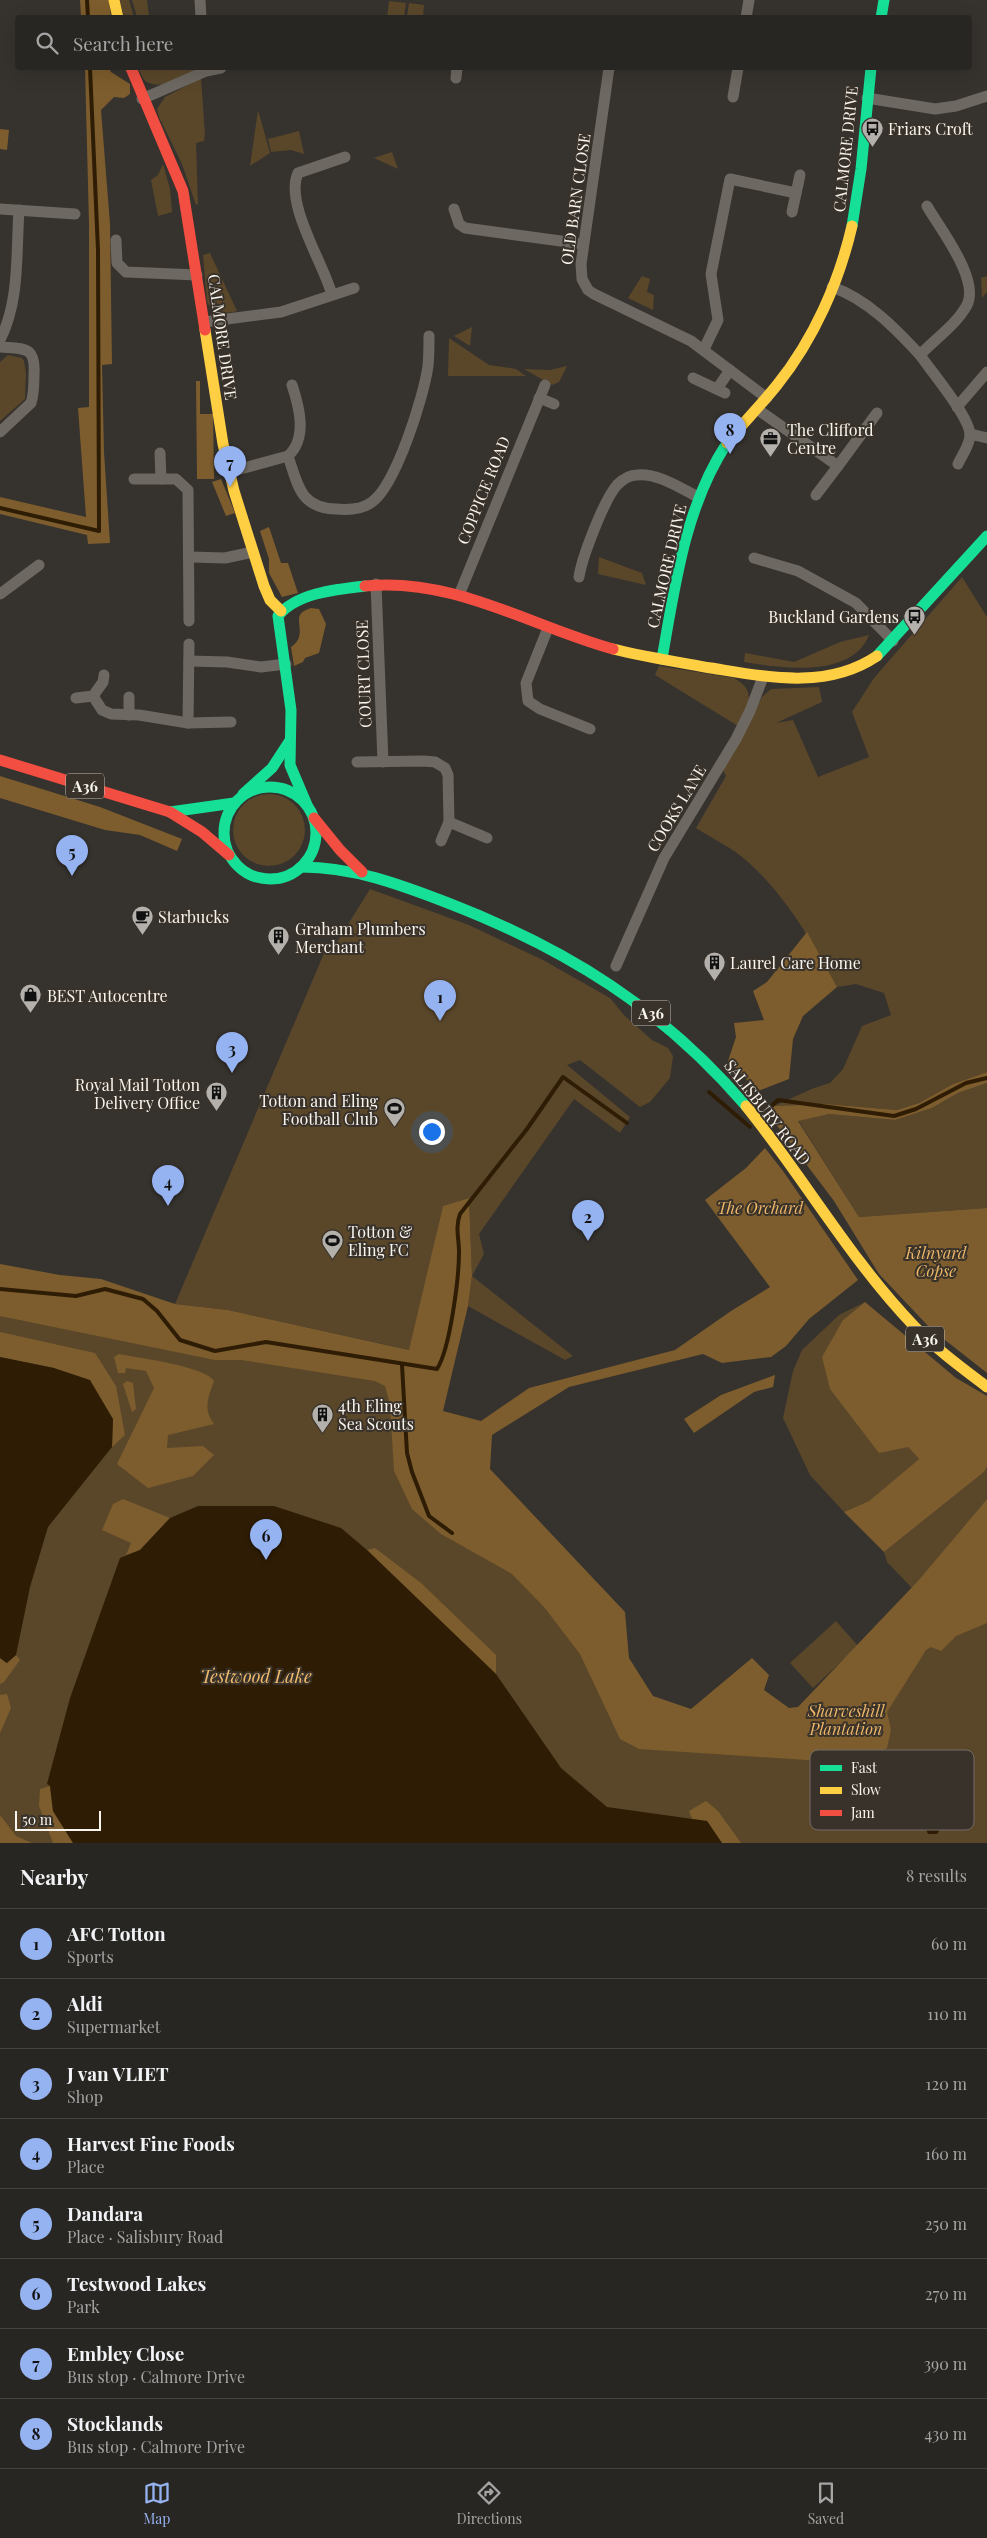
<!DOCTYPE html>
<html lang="en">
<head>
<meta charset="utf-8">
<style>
	body { margin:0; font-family:"Playfair Display",serif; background:#34322f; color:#f1f3f6 }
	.scale { position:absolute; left:15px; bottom:12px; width:86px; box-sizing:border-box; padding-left:5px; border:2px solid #f8f4ee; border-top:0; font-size:14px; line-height:18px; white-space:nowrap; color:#f8f4ee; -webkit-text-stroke:4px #39322a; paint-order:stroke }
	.you { position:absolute; left:431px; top:1131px; width:18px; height:18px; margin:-12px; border:4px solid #fff; border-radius:50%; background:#1a73e8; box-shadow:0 0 0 8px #1a73e833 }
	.badge { display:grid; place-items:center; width:32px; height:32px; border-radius:50%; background:#95b2f1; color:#111; font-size:16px; font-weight:700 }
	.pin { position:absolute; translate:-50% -41px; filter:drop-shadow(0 1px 2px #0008) }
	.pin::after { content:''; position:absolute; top:26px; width:18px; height:15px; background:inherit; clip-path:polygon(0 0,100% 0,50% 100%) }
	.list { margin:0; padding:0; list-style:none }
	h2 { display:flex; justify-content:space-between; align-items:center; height:65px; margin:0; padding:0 20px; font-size:21px }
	h2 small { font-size:16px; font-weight:400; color:#a5a5a5 }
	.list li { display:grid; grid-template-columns:32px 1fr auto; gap:15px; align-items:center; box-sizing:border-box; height:70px; padding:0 20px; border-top:1px solid #444340 }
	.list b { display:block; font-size:19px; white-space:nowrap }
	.list p { margin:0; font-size:16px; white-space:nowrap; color:#a5a5a5 }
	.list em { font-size:16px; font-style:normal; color:#a5a5a5 }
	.icon { flex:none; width:28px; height:28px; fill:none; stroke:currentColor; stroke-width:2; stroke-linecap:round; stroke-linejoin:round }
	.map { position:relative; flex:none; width:987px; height:1843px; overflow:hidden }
	.search { position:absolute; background:#282622; box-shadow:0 5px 20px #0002; left:15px; right:15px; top:15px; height:55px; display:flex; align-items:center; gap:12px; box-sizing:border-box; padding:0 18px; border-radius:5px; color:#a5a5a5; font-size:19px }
	.sheet { height:625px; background:#282622 }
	nav { display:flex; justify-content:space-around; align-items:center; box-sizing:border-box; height:70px; border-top:1px solid #444340; background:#282622; font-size:14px; color:#a5a5a5 }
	nav a { display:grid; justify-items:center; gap:2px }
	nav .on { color:#95b2f1 }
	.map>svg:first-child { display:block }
</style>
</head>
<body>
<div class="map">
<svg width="987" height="1843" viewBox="0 0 987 1843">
	<rect width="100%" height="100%" fill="#36322e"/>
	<!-- green -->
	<g fill="#5a472a">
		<path d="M120,0H129L134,17H124Z"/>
		<path d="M132,0H147L149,17H137Z"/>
		<path d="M389,1L406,3L404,17H387Z"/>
		<path d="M409,3L424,5L423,17H407Z"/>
		<path d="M138,68H155L156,70L194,68L195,70C179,78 160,92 144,80Z"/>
		<path d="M201,78L205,134L204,141L196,143L198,204L196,205L182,164L159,117L157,109L165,97Z"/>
		<path d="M258,110L270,153L250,166Z"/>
		<path d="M299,131L304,154L291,150L271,152L268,139Z"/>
		<path d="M392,152L398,169L374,158Z"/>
		<path d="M163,164L170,189L172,212L158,216L151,180L158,175Z"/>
		<path d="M210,253L237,311C225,314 214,314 207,302L203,255Z"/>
		<path d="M642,276L650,279L647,292L654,295L653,310L628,298Z"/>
		<path d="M987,276V292L982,298L981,278Z"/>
		<path d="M472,327L470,346L454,336Z"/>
		<path d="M449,338L489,365L516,369L526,376H448Z"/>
		<path d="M8,355L22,358L24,361L26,373L25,399L0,421V362Z"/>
		<path d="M567,366L559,382L552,385L524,369L550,370Z"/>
		<path d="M599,557L642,573L646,585L598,574Z"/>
		<path d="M962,577L987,617V1072L953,1084L919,1103L897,1110L826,1104L774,1106L814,1088L830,1083L843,1069L862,1026L891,1015L884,993L856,984L837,987C812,942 787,897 748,862C733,848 713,839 696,828L726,776L723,770L762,697L771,689L819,687L822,702L776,723L793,720L818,777L869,757L852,712L874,678Z"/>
		<path d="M869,635C852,679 780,668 744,662L745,653L794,662L840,642Z"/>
		<path d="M659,666L734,678C758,691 748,707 738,726L655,675Z"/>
		<circle cx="269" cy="830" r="36"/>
		<path d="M370,889L469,925L543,960L610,998L625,1016L652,1040L668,1048L673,1056L670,1078L650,1102L640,1107L580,1060L567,1065L630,1117L620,1133L574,1099L479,1234L484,1254L472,1276L573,1356L565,1360L468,1306L472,1276L469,1198L443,1206L410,1350L228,1310L175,1304L325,951L334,947Z"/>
		<path d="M987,1083V1208L859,1217L798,1120L829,1114L895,1120L932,1108L958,1093Z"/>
		<path d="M0,1294L426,1375L418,1454L656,1727L790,1715L987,1521V1843H0Z"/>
		<path d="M865,1302L843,1320L908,1447L919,1459L869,1501L844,1512L810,1475L783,1418L793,1371L802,1350L839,1315Z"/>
		<path d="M987,1467V1499L912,1588L887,1562L884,1552L984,1472Z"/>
		<path d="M836,1621L858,1646L813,1688L790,1663Z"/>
	</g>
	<!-- forest -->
	<g fill="#7d5d2d">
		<path d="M80,0H109L111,17H81Z"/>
		<path d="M85,68H109L111,72L130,84V94L124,98L114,97L101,110L110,224L112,364L102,365L104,452L110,543L88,544L87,535L0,514V497L86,517L78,408L89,407V224Z"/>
		<path d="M0,129L9,130L7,150L0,149Z"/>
		<path d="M196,381H200V414H213L214,479H197Z"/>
		<path d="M221,479L235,513L226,516L212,482Z"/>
		<path d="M269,527L281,563H288L298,593L282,597L269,573V559L260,531Z"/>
		<path d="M311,608L319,609L326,624L319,653L305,658L303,662L294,666L291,647C294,645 298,641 299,637C303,624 291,614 311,608Z"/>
		<path d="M0,776L100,807L182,839L177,851L140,835L105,830L0,798Z"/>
		<path d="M807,932L837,987L803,1016L793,1039L789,1079L758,1091L728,1061L736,1037L734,1023L764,1020L753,991L767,982Z"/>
		<path d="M987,1072V1083L958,1093L932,1108L895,1120L829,1114L798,1121L859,1217L987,1208V1373L931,1329L879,1274L834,1201L769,1115L774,1106L826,1104L897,1110L919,1103L953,1084Z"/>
		<path d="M765,1148L783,1171L858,1280L809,1319L786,1346L771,1357L722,1363L703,1354L569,1387L492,1435L490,1469L625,1612L629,1658L653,1696L691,1709L752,1658L769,1675L764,1690L789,1708L798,1707L917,1582L987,1499V1623L956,1636L941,1651L931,1647L926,1650L887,1712L891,1730L887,1748L866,1760L853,1763L639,1749L620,1739L580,1654L544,1607L512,1574L441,1534L412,1509L394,1471L390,1404L385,1386L375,1381L241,1360H215L0,1316V1264L60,1275L101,1279L175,1304L228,1310L409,1350L443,1206L469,1198L472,1276L468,1306L443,1411L481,1421L529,1388L675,1350L731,1311L770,1287L705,1200L746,1168Z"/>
		<path d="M865,1302L956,1378L987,1396V1467L984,1472L884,1552L844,1512L869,1501L919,1459L908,1447L879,1453L830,1389L822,1357L843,1320Z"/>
		<path d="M0,1332L95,1353L116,1386L125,1435L112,1447L113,1419L54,1368L0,1357Z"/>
		<path d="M119,1354C138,1358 205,1366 214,1381C208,1398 203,1409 214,1424L168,1435L167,1448L203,1446L214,1455L193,1476L148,1488L117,1464L154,1388L146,1371L126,1368L125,1373H118L114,1357Z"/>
		<path d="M775,1375L773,1387L754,1392L694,1433L684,1419L721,1395Z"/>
		<path d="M127,1381L133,1383L136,1409L132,1412L123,1384Z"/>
		<path d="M123,1499L170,1518L140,1550L126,1555L131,1543L102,1530L113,1504Z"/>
		<path d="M375,1548L421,1583L496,1655V1674L367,1550Z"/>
		<path d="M16,1655L20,1660L4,1682L0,1684V1658L6,1663Z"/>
		<path d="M7,1694L11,1708L0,1733V1695Z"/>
		<path d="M50,1786L53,1811L73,1843H53L39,1806L40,1789Z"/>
		<path d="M706,1801L718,1811L741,1843H722L707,1821L692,1819L689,1811Z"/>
		<path d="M0,1815L16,1836L32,1843H0Z"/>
	</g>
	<!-- water -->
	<g fill="#2e1d04">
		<path d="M0,1357L54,1368L90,1380L113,1419L112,1447L48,1527L30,1587L16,1655L7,1663L0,1658Z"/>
		<path d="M198,1506H274L341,1528L367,1550L496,1674L561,1768L607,1807L707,1821L722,1843H73L53,1811L50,1786L47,1784L70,1698L120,1558L140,1550L170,1518Z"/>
		<path d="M937,1804L948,1809L950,1815L937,1834H928C922,1822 933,1817 931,1806Z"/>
	</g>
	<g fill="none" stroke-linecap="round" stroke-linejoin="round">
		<!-- stream -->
		<g stroke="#2e1d04" stroke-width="4">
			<path d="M87,0L88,18"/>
			<path d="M0,508L99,531L98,250L90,68"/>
			<path d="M709,1092L750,1127"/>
			<path d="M765,1112L778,1100L894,1116L916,1109L966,1083L987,1078"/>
			<path d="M0,1289L76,1296L105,1289L143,1299L157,1311L180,1340L215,1351L266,1342L437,1369C450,1349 459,1278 459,1252C459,1238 455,1228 460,1214L527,1129L563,1077L627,1123"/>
			<path d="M402,1365L407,1453L412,1472L429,1516L452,1533"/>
		</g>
		<!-- street -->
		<g stroke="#6d6861" stroke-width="11">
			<path d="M200,0L201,18"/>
			<path d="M746,18L749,0"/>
			<path d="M609,68L581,264L582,279L588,290L594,294L691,341L767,398"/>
			<path d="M456,78L457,68"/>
			<path d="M733,97L738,68"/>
			<path d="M867,98L935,109L956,106L987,96"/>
			<path d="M142,99L206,71L221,68"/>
			<path d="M927,206C940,229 980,279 967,305C957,324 934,340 920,355C931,371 970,417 970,435C970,445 962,455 958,464"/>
			<path d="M0,209L75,214"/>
			<path d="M454,209L459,224L465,228L583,244"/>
			<path d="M792,212L800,175"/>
			<path d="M116,240L117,263L126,272L197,275"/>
			<path d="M832,287C867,299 895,328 920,355"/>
			<path d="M332,295C324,264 284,203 298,173L345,157"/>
			<path d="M204,322L281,312L354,288"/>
			<path d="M0,340C20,301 16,253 19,210"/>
			<path d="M0,347C25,349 36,346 34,375C34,384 34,394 31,403L0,432"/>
			<path d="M704,349L718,320L711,274L730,179L796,193"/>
			<path d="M693,378L725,393"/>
			<path d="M717,389L730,370"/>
			<path d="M539,398L554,404"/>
			<path d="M957,407L987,372"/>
			<path d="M757,409L838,466L877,413"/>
			<path d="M970,434L987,438"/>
			<path d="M160,453L161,479"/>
			<path d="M288,456C308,438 299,406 292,385"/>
			<path d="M229,472L288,456C298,485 300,508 336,509C348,510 362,510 372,502C396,485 424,396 428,366C429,356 429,346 429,336"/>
			<path d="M134,479H176L188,490L189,621"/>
			<path d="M816,495L838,466"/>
			<path d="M190,557L225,558L253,552"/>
			<path d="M754,558L798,571L856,603L893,641"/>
			<path d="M579,577C582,557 604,500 617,485C623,479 629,475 637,475C658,473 680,488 698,497"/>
			<path d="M376,584L383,762"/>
			<path d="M0,594L39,565"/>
			<path d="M459,595L545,385"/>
			<path d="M548,628L526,683L528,701L540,709L590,729"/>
			<path d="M189,661L227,662L261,667L286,664"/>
			<path d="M93,696L102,710L111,714L139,715L188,723L231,722"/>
			<path d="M129,697V715"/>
			<path d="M76,698L93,696L103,682L104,675"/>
			<path d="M188,723L189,644"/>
			<path d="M357,762L424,761L435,762L445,768L448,775L449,822L441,841"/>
			<path d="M449,822L487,838"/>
			<path d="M616,966L664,858L736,739L750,711L763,677"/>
		</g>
		<!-- fast -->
		<g stroke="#16e098" stroke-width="11">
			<path d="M881,18L884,0"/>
			<path d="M852,226L861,169L871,68"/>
			<path d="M877,656L987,536"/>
			<path d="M662,659C675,585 685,507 727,443"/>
			<circle cx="270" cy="833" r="46"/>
			<path d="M243,794L272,768L289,742"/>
			<path d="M307,805L290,765L291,710L278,616C296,593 337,589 365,586"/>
			<path d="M170,812L234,803"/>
			<path d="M301,867C353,867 399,884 448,903C567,949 662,1008 746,1106"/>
		</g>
		<!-- slow -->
		<g stroke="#ffcf43" stroke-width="11">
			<path d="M114,0L118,18"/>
			<path d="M205,330L223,444L234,491L264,586L270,600L281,611"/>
			<path d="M727,443C743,423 761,405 777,385C814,339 839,282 852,226"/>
			<path d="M613,649C645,657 678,662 711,668C767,677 827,690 877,656"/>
			<path d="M746,1106C804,1178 850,1259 914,1326C936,1349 962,1368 987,1387"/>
		</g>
		<!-- jam -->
		<g stroke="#f24e42" stroke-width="11">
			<path d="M131,68L183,191L205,330"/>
			<path d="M365,586C454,577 530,626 613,649"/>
			<path d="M0,760L170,812L202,832L229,855"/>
			<path d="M314,818L340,850L362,872"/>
		</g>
	</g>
	<!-- icons -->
	<defs>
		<symbol id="bus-pin" viewBox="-11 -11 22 30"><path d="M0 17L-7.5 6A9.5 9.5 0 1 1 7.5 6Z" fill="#b4b0ab" stroke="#39322a"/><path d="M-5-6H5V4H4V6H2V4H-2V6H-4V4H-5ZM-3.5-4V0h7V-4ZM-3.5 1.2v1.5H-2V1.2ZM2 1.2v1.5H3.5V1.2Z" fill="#111"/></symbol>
		<symbol id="office-pin" viewBox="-11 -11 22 30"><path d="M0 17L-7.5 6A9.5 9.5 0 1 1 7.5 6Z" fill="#b4b0ab" stroke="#39322a"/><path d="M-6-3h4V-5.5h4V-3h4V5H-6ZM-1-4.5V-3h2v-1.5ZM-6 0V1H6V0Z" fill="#111"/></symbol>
		<symbol id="cafe-pin" viewBox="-11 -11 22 30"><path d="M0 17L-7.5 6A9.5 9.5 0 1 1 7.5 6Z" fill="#b4b0ab" stroke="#39322a"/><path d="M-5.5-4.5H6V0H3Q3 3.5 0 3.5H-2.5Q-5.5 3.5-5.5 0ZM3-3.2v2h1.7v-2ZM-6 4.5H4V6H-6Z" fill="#111"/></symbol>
		<symbol id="building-pin" viewBox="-11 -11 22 30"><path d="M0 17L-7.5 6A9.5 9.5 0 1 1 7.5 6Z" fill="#b4b0ab" stroke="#39322a"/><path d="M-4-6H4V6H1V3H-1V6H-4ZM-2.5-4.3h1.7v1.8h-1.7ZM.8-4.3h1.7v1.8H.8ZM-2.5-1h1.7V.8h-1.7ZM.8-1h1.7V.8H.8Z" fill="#111"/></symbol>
		<symbol id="shop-pin" viewBox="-11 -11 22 30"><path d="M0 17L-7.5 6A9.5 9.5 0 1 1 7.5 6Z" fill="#b4b0ab" stroke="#39322a"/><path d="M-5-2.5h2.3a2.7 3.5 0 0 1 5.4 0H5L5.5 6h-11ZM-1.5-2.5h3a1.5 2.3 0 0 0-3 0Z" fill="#111"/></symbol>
		<symbol id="stadium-pin" viewBox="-11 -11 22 30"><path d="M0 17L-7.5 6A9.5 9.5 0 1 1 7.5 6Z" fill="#b4b0ab" stroke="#39322a"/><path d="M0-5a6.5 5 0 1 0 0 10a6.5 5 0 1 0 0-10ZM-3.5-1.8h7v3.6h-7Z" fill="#111"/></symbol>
	</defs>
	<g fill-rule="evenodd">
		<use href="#bus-pin" x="860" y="116" width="25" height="34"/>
		<use href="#office-pin" x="758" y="426" width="25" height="34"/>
		<use href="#bus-pin" x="902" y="604" width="25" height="34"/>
		<use href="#cafe-pin" x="130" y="904" width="25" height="34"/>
		<use href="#building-pin" x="266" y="924" width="25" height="34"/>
		<use href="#building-pin" x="702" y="950" width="25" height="34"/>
		<use href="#shop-pin" x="18" y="982" width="25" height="34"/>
		<use href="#building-pin" x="204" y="1080" width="25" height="34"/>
		<use href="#stadium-pin" x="382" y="1096" width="25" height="34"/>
		<use href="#stadium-pin" x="320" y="1228" width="25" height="34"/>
		<use href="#building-pin" x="310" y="1402" width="25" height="34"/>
	</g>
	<g text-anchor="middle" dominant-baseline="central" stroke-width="4" stroke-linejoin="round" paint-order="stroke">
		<!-- shield labels -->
		<g fill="#39322a" stroke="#bfbab3" stroke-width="1">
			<rect x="66" y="773.5" width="38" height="25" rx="4"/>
			<rect x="632" y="1000.5" width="38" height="25" rx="4"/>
			<rect x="906" y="1326.5" width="38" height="25" rx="4"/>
		</g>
		<g font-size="15" font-weight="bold" fill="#f8f4ee">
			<text x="85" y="786">A36</text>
			<text x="651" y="1013">A36</text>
			<text x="925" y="1339">A36</text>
		</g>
		<!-- poi labels -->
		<g font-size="16" fill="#f8f4ee" stroke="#39322a" text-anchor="start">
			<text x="888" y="128">Friars Croft</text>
			<text x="787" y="429">The Clifford<tspan x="787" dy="18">Centre</tspan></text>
			<text x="899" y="616" text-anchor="end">Buckland Gardens</text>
			<text x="158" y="916">Starbucks</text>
			<text x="295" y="928">Graham Plumbers<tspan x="295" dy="18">Merchant</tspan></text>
			<text x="730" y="962">Laurel Care Home</text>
			<text x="47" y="995">BEST Autocentre</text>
			<text x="200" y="1084" text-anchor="end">Royal Mail Totton<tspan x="200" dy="18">Delivery Office</tspan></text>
			<text x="378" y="1100" text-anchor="end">Totton and Eling<tspan x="378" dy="18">Football Club</tspan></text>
			<text x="348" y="1231">Totton &amp;<tspan x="348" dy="18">Eling FC</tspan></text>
			<text x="338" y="1405">4th Eling<tspan x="338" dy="18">Sea Scouts</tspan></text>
		</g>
		<!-- street labels -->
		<g font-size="16" fill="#f8f4ee" stroke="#39322a">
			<text transform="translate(845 149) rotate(-84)">CALMORE DRIVE</text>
			<text transform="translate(575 199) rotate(-82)">OLD BARN CLOSE</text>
			<text transform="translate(223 337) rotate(82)">CALMORE DRIVE</text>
			<text transform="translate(483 490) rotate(-68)">COPPICE ROAD</text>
			<text transform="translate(666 566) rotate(-77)">CALMORE DRIVE</text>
			<text transform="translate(363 674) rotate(-92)">COURT CLOSE</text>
			<text transform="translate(676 808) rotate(-59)">COOKS LANE</text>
			<text transform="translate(768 1112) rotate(52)">SALISBURY ROAD</text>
		</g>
		<!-- park labels -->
		<g font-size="16" font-style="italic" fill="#edb668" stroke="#39322a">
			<text x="760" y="1207">The Orchard</text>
			<text x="936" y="1252">Kilnyard<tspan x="936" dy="18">Copse</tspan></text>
			<text x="846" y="1710">Sharveshill<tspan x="846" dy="18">Plantation</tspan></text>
		</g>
		<!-- water labels -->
		<g font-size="18" font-style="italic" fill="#f1ba6b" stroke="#39322a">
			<text x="256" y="1676">Testwood Lake</text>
		</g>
	</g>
	<!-- legend -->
	<rect x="810" y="1750" width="164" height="80" rx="8" fill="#39322a" stroke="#726c65" stroke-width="1"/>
	<rect x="820" y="1765" width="22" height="6" fill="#16e098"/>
	<rect x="820" y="1787" width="22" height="7" fill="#ffcf43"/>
	<rect x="820" y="1810" width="22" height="6" fill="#f24e42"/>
	<g font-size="14" fill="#f8f4ee">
		<text x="851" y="1773">Fast</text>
		<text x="851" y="1795">Slow</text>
		<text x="851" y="1818">Jam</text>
	</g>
</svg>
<div class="scale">50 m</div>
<div class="you"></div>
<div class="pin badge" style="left:440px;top:1021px">1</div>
<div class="pin badge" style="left:588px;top:1241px">2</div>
<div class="pin badge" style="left:232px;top:1073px">3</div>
<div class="pin badge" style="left:168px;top:1206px">4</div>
<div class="pin badge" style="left:72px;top:876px">5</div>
<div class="pin badge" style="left:266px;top:1560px">6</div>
<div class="pin badge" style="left:230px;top:487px">7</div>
<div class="pin badge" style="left:730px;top:454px">8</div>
<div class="search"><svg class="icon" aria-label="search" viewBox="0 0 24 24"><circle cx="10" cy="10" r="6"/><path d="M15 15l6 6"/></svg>Search here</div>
</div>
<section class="sheet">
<h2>Nearby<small>8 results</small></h2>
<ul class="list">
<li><span class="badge">1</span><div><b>AFC Totton</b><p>Sports</p></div><em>60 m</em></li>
<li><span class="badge">2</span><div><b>Aldi</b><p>Supermarket</p></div><em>110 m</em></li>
<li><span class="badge">3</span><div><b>J van VLIET</b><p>Shop</p></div><em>120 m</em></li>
<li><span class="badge">4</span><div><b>Harvest Fine Foods</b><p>Place</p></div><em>160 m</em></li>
<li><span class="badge">5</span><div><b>Dandara</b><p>Place · Salisbury Road</p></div><em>250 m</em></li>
<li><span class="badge">6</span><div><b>Testwood Lakes</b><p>Park</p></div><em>270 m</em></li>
<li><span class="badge">7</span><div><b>Embley Close</b><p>Bus stop · Calmore Drive</p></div><em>390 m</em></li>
<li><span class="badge">8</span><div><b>Stocklands</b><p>Bus stop · Calmore Drive</p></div><em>430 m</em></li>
</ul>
</section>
<nav>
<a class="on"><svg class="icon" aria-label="map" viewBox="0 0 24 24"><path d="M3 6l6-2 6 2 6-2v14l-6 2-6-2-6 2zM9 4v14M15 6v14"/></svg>Map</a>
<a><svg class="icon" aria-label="directions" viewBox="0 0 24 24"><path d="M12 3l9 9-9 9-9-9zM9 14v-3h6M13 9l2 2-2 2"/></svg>Directions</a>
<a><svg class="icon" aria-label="saved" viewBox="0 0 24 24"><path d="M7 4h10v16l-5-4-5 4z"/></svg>Saved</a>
</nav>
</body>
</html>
